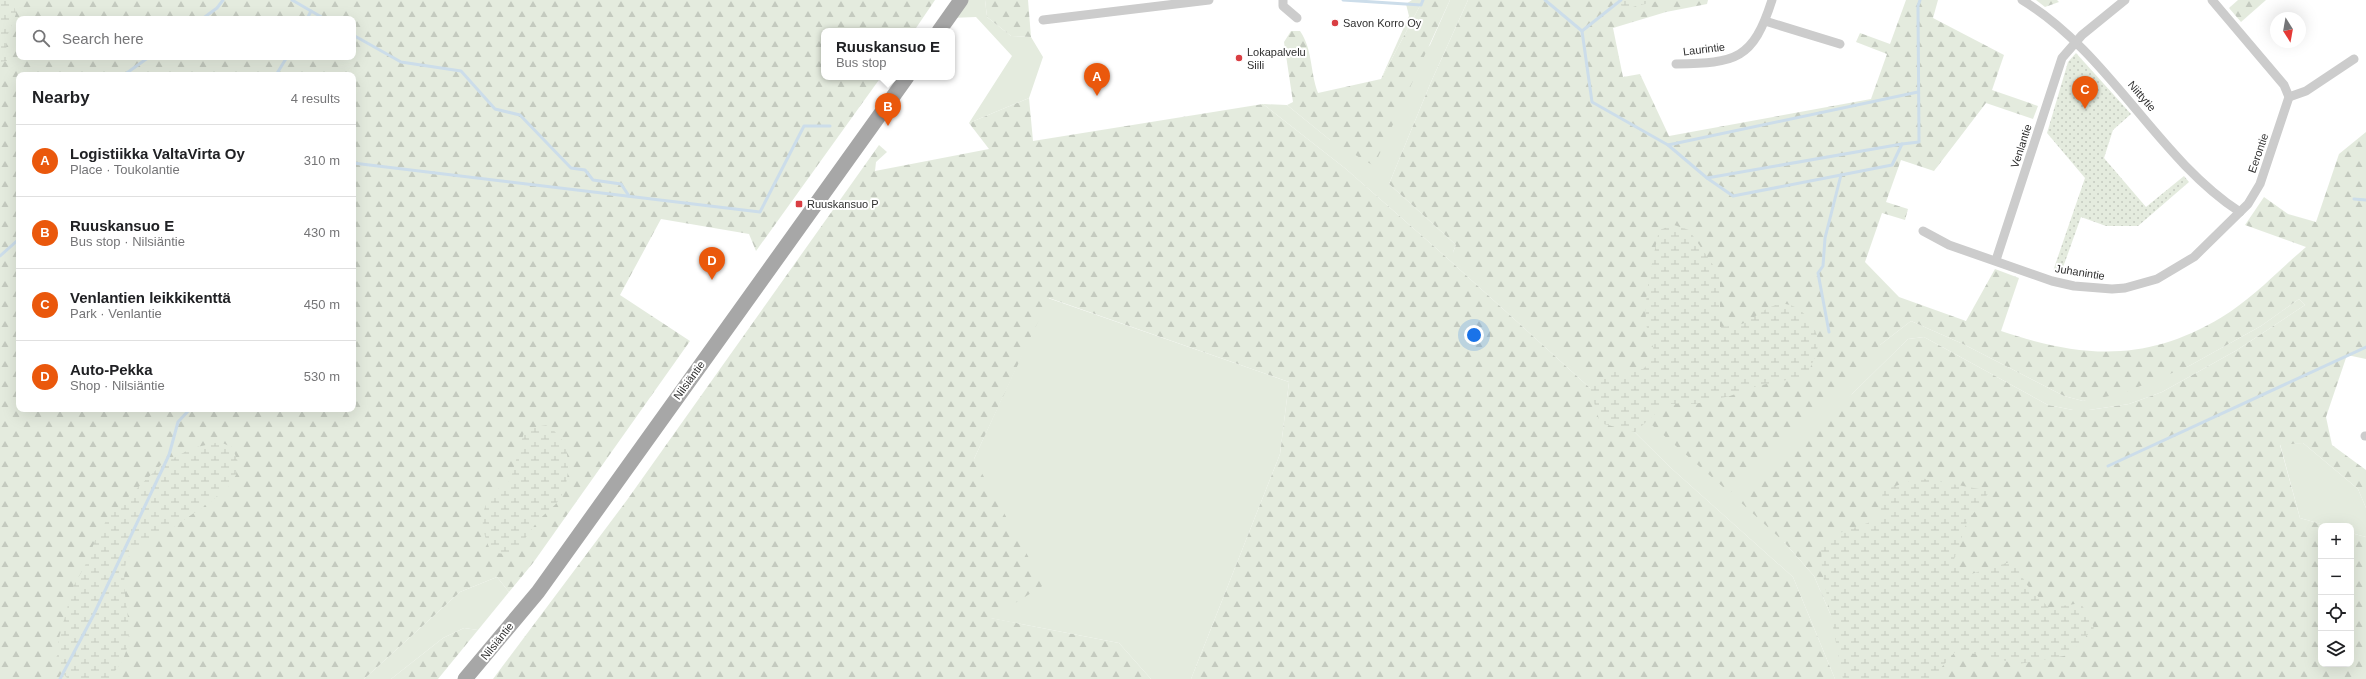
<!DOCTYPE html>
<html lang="en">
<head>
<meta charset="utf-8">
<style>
	body { margin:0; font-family:Arial,sans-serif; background:#f2f2f2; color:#202124 }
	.controls { position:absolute; right:12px; bottom:12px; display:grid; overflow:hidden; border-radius:8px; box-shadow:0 4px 16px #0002 }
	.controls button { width:36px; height:36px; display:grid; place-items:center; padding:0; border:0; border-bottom:1px solid #e0e0e0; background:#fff; color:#202124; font:20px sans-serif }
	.compass { position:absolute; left:2270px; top:12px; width:36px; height:36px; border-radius:50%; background:#fff; box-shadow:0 4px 16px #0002; rotate:169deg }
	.you { position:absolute; left:1474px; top:335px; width:14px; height:14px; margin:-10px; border:3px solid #fff; border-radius:50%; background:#1a73e8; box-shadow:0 0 0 6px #1a73e833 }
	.badge { display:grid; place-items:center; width:26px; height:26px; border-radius:50%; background:#ea580c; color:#fff; font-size:13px; font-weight:700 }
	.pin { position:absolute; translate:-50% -33px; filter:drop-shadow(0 1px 2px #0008) }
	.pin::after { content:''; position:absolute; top:21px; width:14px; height:12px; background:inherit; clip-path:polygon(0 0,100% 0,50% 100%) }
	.popup { position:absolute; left:821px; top:28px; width:134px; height:52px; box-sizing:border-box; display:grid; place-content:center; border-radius:8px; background:#fff; filter:drop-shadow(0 1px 3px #0005); font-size:13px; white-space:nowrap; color:#757577 }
	.popup b { font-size:15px; color:#202124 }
	.popup::after { content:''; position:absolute; left:50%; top:100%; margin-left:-8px; border:8px solid transparent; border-top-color:#fff }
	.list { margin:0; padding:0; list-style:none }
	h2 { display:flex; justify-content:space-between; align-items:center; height:52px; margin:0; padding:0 16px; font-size:17px }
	h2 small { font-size:13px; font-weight:400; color:#757577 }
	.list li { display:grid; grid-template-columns:26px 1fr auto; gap:12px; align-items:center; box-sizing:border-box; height:72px; padding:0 16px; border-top:1px solid #e0e0e0 }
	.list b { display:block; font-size:15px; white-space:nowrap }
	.list p { margin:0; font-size:13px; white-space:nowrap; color:#757577 }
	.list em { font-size:13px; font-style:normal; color:#757577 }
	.icon { flex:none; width:22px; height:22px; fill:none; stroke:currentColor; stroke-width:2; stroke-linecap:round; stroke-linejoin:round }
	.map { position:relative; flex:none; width:2366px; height:679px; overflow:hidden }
	.search { position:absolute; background:#fff; box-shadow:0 4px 16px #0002; left:16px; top:16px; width:340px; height:44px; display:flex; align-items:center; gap:10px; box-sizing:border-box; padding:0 14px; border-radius:8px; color:#757577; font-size:15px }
	.panel { position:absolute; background:#fff; box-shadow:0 4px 16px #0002; left:16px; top:72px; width:340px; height:340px; border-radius:8px }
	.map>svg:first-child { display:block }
</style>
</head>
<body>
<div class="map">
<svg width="2366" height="679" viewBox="0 0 2366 679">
	<defs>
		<pattern id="forest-firs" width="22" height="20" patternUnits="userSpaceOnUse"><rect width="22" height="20" fill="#e4ebde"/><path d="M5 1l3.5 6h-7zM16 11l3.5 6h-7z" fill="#c4cabf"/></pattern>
		<pattern id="wetland-marsh" width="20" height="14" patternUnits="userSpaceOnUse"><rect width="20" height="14" fill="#e4ebde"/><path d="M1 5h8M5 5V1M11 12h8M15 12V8" fill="none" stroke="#c4cabf"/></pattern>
		<pattern id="park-dots" width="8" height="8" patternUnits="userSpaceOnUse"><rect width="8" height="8" fill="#e4ebde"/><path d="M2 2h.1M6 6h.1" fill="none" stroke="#c4cabf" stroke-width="1.8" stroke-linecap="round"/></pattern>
	</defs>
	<rect width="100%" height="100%" fill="#fff"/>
	<!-- grass -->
	<g fill="#e4ebde">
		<path d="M961,0H985L987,17L1011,36L1031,37L1043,57L1029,98L969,123L1012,56L976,17L949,18Z"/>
		<path d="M1412,0H1423L1381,79L1409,16L1406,4Z"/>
		<path d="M1450,0H1468L1431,82L1389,184L1456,245L1453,252L1880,345L1911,321L1963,344L2064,396L2083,401L2189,366L2261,326L2299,299L2305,305L2237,350L2162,392L2129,404L2089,410H2073L2048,405L1924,337L1908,339L1852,394L1784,542L1814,576L1858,679H1835L1793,577L1671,468L1590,388L1446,257L1346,169L1263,104L1287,105L1330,140L1430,45Z"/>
		<path d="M1048,298L1289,382L1280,454L1191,679H1151L1119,643L990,618L974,459Z"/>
		<path d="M2303,443L2358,489L2366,508V537L2351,533V526H2328L2300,518L2280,444Z"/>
		<path d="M497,577L509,592L478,630L464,628L443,638L391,679H364L460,592Z"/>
	</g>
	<!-- forest -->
	<g fill="url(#forest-firs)" fill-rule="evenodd">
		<path d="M0,0H935L914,31H824V77H881L756,251L749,234L661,219L620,295L690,341L533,563L509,592L497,577L460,592L364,679H0ZM19,19H353V57H19ZM19,75H353V409H19Z"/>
		<path d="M985,0H1028L1031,37L1011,36L987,17Z"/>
		<path d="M1423,0H1450L1374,166L1330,140L1287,105L1293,102L1284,42L1291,31H1300C1313,50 1310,72 1318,93L1381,79Z"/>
		<path d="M1468,0H1708L1707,4L1666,12L1613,28L1623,77L1640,74L1669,136L1871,99L1887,54L1856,42L1860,33L1890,44L1906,0H1938L1933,18L2004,55L1992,90L2038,106L2033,119L1986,103L1934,171L1901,160L1886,202L1908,209L1905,220L1882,213L1865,262L1899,297L1966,321L1995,269L2019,278L2001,331C2082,358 2146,363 2222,317C2252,299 2279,270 2306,247L2245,225L2264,197L2288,214L2316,222L2339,154L2366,132V359L2347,355L2326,417L2332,445L2366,470V508L2358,489L2303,443L2280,445L2300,518L2328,526H2321V664H2351V533L2366,537V679H1858L1814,576L1784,542L1737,499L1852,394L1908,339L1924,337L2048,405L2073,410H2089L2129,404L2162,392L2237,350L2305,305L2299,299L2261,326L2189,366L2121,394L2083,401L2064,396L1963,344L1911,321L1880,345L1730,493L1453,252L1456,245L1389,184L1431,82Z"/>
		<path d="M2036,0H2057L2059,2L2045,7Z"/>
		<path d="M2238,0H2266L2241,22L2229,8Z"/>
		<path d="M1029,98L1033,141L1263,104L1346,169L1446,257L1590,388L1671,468L1793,577L1835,679H1191L1280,454L1289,382L1049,298L974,459L1044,585L991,618L1119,643L1151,679H493L627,500L879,145L887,152L876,162L875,171L989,149L969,123Z"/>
		<path d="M464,628L478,630L438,679H391L443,638Z"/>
	</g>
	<!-- wetland -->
	<g fill="url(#wetland-marsh)">
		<path d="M0,0H13L16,14L6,39L7,61L0,62Z"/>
		<path d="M1614,0H1661L1629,8L1616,4Z"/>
		<path d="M1674,225L1689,230L1720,275V327C1728,326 1738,326 1744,323C1756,317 1767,306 1780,304C1799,302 1817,324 1818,342C1818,354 1811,366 1806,376L1757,386L1730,396L1695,404H1666L1635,432L1600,423L1590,388L1614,371L1643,369L1654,358C1655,345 1647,335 1646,322C1644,292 1653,260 1659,230Z"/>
		<path d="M546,425C553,430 559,434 563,442C571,457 569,485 560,498C555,507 546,512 539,520C523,538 519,559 491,552C477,521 479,499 510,481L525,429Z"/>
		<path d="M220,442L232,447L238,462L236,475L229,486L209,503L127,558C115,604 149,639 108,679L67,678L56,665L59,638L73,587L87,562L97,535L111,514L161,465L192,448Z"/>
		<path d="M1920,478L1990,491L1967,522L1952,565L1971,574L2013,561L2027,585L2049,608L2081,603L2094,628L2069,655L2019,664L1957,650L1939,670L1938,679H1843L1822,570L1821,546L1839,533L1879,519L1883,490Z"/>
	</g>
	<!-- park -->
	<path fill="url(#park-dots)" d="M2076,53L2131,114L2113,130L2104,158L2146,207L2184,176L2189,182L2138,226H2106L2081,217L2061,273L2053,271L2085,178L2047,133L2068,62Z"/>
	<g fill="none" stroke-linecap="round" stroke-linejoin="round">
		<!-- stream -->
		<g stroke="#ccddea" stroke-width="3">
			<path d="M292,0L311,11"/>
			<path d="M1343,0L1421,5L1423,0"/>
			<path d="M1545,0L1582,31"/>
			<path d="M1621,0L1582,31L1592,102L1668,145L1918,92"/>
			<path d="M202,19L217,8L223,0"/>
			<path d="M307,19L311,11L325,19"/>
			<path d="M353,35L401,62L461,71L495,109L520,115L571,168L585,170L593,180L621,184L629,196"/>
			<path d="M124,75L149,57"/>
			<path d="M276,75L287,57"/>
			<path d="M1668,145L1707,178L1733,196L1841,175"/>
			<path d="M353,163L760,212L804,126H830"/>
			<path d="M1707,178L1902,144"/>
			<path d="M2354,199L2366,200"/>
			<path d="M0,256L19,239"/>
			<path d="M1829,332L1818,273L1823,266L1825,238L1841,175L1892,165L1902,144L1919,142L1918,6L1920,0"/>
			<path d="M2108,466L2366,347"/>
			<path d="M60,679L93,616L169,455L178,422L190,409"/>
		</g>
		<!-- minor -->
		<g stroke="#ccc" stroke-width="9">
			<path d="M1283,0V6L1297,18"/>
			<path d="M2022,0C2110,53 2157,158 2240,212"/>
			<path d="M1043,20L1209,0"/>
			<path d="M1765,21L1840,44"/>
			<path d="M1676,64C1736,63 1753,60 1772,0"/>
			<path d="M2289,97L2306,91L2354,59"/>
			<path d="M1923,231L1949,245L2052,281L2074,286L2112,289L2125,288L2157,279L2194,257L2248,204L2260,184L2289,97L2284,85L2212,0"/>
			<path d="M1996,260L2062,58L2082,35L2125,0"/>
			<path d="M2365,436H2366"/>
		</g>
		<!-- primary -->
		<g stroke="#a7a7a7" stroke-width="15">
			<path d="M939,31L961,0"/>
			<path d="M465,679L538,592L907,77"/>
		</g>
	</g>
	<!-- markers -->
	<g fill="#d93e43" stroke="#fff" stroke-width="1.5">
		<circle cx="1335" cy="23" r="4"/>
		<circle cx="1239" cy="58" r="4"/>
		<rect x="795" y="200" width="8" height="8" rx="2"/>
	</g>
	<g text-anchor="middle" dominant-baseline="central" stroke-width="4" stroke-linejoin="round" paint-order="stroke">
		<!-- poi labels -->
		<g font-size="11" fill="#2f2f2f" stroke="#fff" text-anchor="start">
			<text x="1343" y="23">Savon Korro Oy</text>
			<text x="1247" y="52">Lokapalvelu<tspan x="1247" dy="13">Siili</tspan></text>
			<text x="807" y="204">Ruuskansuo P</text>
		</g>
		<!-- street labels -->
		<g font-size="11" fill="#2f2f2f" stroke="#fff">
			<text transform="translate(1704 49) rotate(-7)">Laurintie</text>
			<text transform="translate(2142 96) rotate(49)">Niittytie</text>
			<text transform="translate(2021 146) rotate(-72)">Venlantie</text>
			<text transform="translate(2258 153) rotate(-71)">Eerontie</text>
			<text transform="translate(2080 272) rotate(9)">Juhanintie</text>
			<text transform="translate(689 380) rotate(-54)">Nilsiäntie</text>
			<text transform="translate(497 641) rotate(-51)">Nilsiäntie</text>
		</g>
	</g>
</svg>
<div class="controls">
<button>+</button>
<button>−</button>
<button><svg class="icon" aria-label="locate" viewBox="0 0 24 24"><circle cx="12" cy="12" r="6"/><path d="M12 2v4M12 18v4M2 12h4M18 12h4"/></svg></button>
<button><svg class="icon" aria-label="layers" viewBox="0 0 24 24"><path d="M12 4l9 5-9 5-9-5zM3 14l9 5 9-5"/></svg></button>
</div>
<svg class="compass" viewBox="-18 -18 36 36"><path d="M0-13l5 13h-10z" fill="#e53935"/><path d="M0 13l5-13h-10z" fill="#757577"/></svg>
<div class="you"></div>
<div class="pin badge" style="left:1097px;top:96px">A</div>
<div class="pin badge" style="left:888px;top:126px">B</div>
<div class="popup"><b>Ruuskansuo E</b>Bus stop</div>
<div class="pin badge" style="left:2085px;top:109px">C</div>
<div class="pin badge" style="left:712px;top:280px">D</div>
<div class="search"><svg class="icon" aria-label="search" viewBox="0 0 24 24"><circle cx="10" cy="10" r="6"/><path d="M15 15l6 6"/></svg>Search here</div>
<section class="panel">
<h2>Nearby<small>4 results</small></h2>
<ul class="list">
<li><span class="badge">A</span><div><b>Logistiikka ValtaVirta Oy</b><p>Place · Toukolantie</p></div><em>310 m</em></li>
<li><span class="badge">B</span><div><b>Ruuskansuo E</b><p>Bus stop · Nilsiäntie</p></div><em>430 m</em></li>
<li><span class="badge">C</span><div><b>Venlantien leikkikenttä</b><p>Park · Venlantie</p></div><em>450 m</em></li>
<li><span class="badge">D</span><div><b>Auto-Pekka</b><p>Shop · Nilsiäntie</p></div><em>530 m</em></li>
</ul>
</section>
</div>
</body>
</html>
